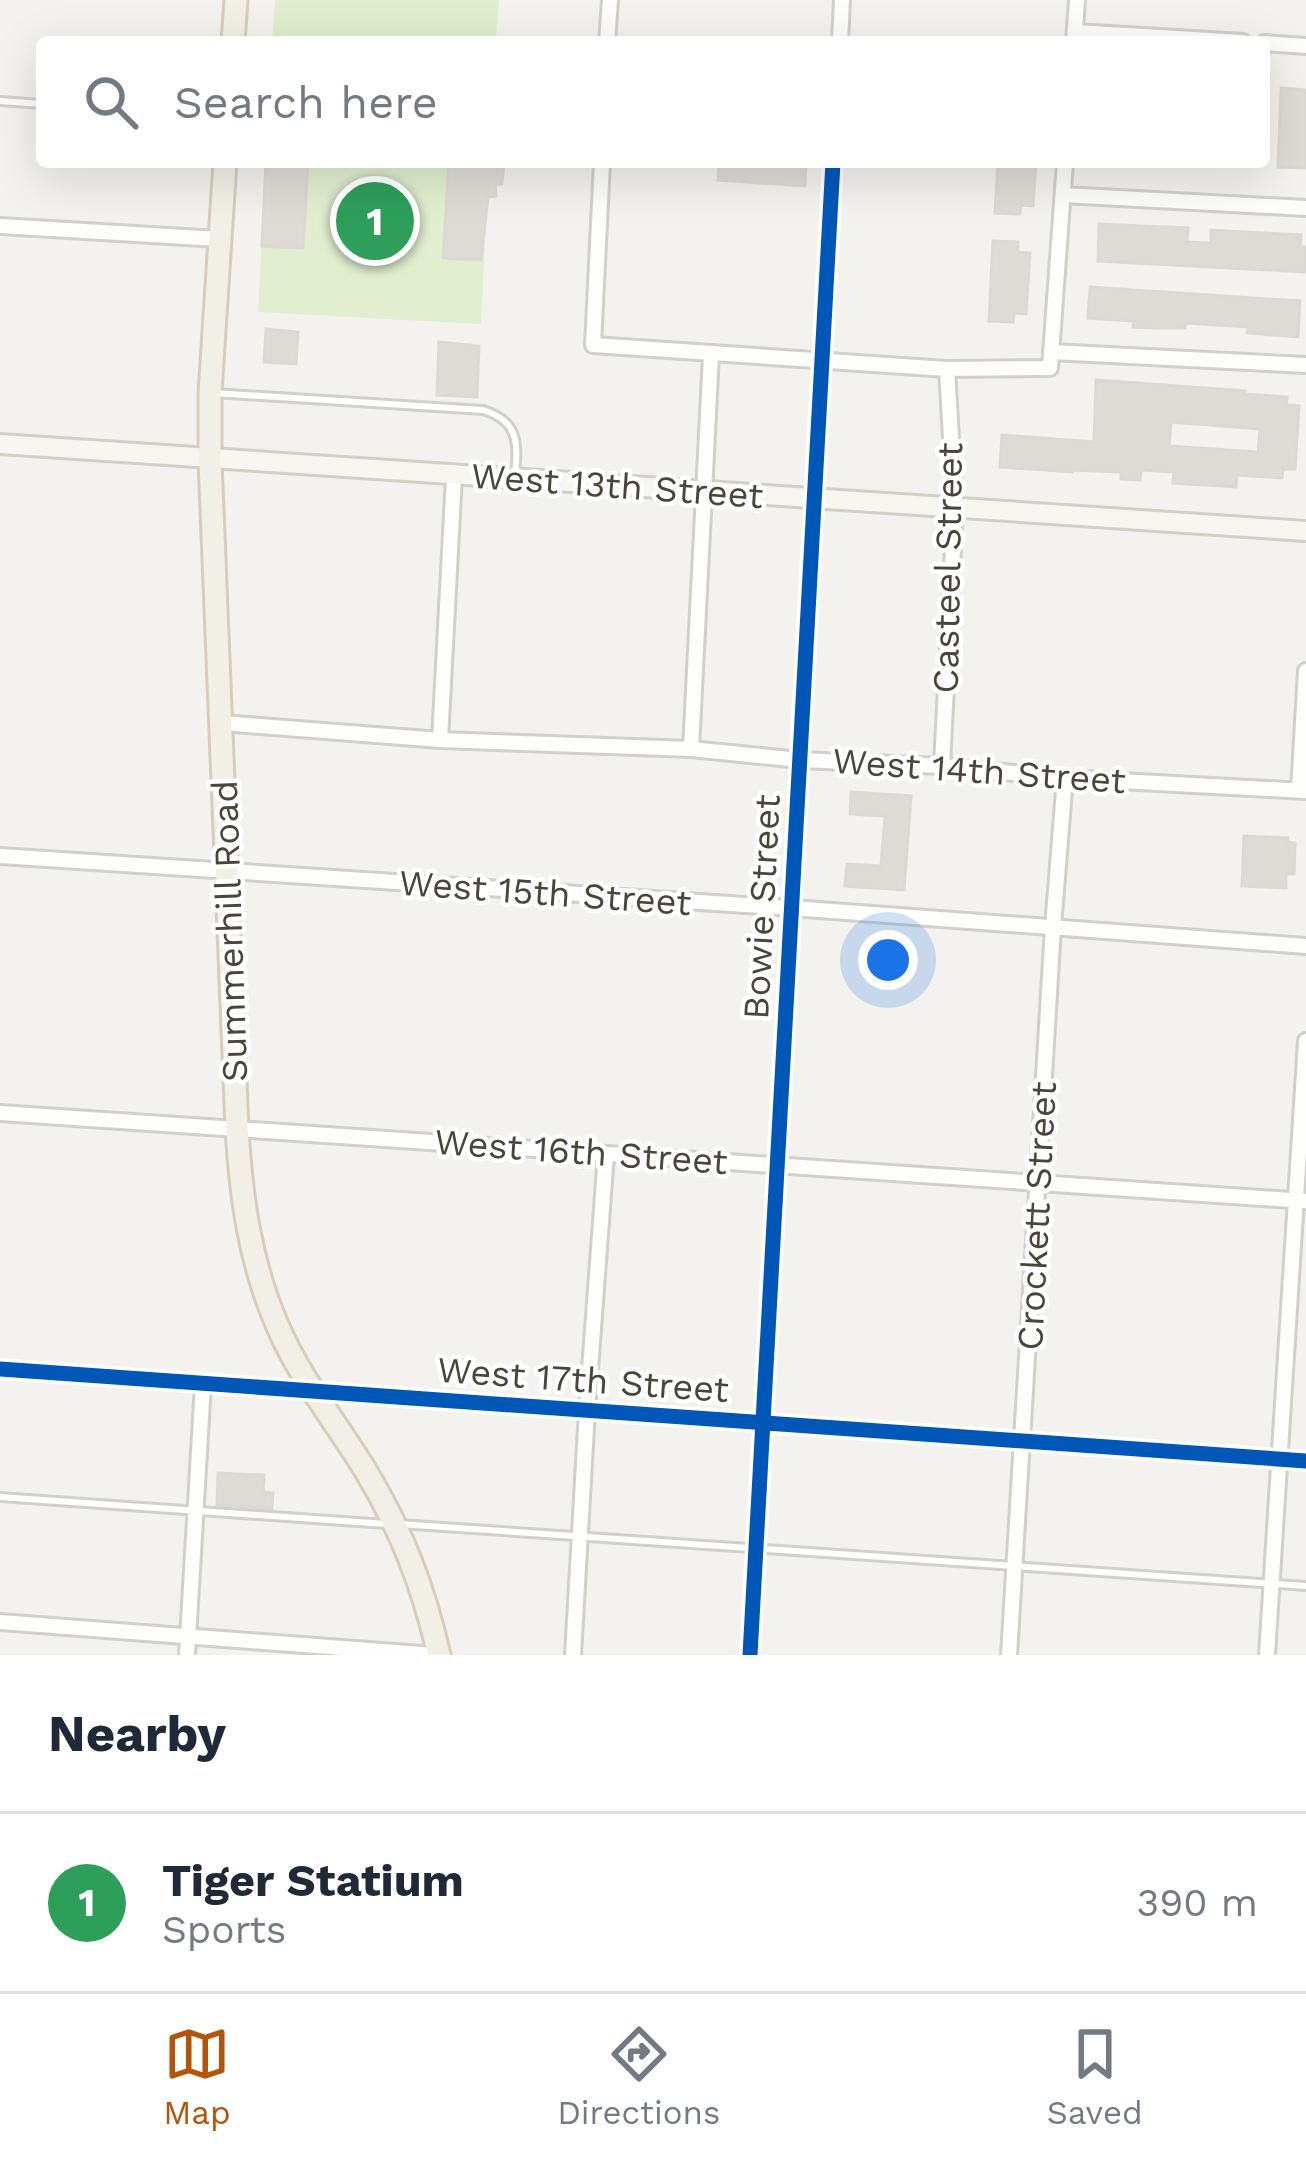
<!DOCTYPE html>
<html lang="en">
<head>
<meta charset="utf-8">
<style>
	body { margin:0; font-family:"Work Sans",sans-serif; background:#f2f2f3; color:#1f2937 }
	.you { position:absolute; left:888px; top:960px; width:42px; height:42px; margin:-30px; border:9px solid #fff; border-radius:50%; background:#1a73e8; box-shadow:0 0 0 18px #1a73e833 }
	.badge { display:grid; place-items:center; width:78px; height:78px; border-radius:50%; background:#b45309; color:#fff; font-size:39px; font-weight:700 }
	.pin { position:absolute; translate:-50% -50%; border:6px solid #fff; box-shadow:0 3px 12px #0006 }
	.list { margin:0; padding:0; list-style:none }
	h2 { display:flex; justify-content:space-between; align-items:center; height:156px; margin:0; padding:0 48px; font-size:51px }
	h2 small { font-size:39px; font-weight:400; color:#747a83 }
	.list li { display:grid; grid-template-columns:78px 1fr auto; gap:36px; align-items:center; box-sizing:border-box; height:180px; padding:0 48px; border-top:3px solid #e0e1e3 }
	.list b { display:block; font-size:45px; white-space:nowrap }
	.list p { margin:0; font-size:39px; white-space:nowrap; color:#747a83 }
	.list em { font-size:39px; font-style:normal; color:#747a83 }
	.icon { flex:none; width:66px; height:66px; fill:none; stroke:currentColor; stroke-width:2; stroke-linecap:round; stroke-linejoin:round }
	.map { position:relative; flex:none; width:1306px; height:1655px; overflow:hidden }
	.search { position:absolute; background:#fff; box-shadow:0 12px 48px #0002; left:36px; right:36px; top:36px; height:132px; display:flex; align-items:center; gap:30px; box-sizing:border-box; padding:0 42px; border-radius:12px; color:#747a83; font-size:45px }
	.sheet { height:336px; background:#fff }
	nav { display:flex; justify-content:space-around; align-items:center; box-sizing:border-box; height:168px; border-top:3px solid #e0e1e3; background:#fff; font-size:33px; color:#747a83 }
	nav a { display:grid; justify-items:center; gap:6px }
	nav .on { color:#b45309 }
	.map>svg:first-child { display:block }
</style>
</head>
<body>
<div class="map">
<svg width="1306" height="1655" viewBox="0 0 1306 1655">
	<rect width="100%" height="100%" fill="#f4f2ee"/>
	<!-- green -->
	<g fill="#e1eecf">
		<path d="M275,0H499L496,42H272Z"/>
		<path d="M266,162H489L481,324L258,312Z"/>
	</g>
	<!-- building -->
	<g fill="#dedbd6" stroke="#dcd9d4" stroke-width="3" fill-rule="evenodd">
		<path d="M1281,88L1306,90V168L1278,167Z"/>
		<path d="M266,162H308L303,248L262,246Z"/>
		<path d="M449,162H504L502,184L495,185L496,196L488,197L481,260L443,258Z"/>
		<path d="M719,162H806L805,186L718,180Z"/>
		<path d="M998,162H1036L1033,206L1021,205L1020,214L995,213Z"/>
		<path d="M1099,224L1188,228L1187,242L1211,243V230L1301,235L1300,247H1306V272L1098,261Z"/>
		<path d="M993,241L1018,242V252L1030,253L1026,314L1014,313L1013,322L989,321Z"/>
		<path d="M1090,287L1300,301L1298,337L1247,333L1248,327L1185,323V328H1157L1133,327L1134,321L1088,318Z"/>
		<path d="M266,329L298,332L296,364L264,362Z"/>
		<path d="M439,342L479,346L477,397L437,395Z"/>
		<path d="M1096,380L1245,391V394L1287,397L1286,405L1299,406L1295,469H1283L1282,478L1237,475L1236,487L1173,483L1174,472L1141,470L1140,480L1121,479V472L1072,470V472L1000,467L1002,435L1094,442ZM1171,422L1260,429L1258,452L1169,446Z"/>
		<path d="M851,792L911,796L904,890L845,886L847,864L881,866L885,816L850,814Z"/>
		<path d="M1244,836L1288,838L1287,842L1295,843L1294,874H1286V888L1242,886Z"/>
		<path d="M218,1473L264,1475L263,1492L273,1493L272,1509L217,1505Z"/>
	</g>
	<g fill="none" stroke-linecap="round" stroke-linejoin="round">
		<defs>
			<g id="lane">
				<path d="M0,101L42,104"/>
				<path d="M213,393L483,410C519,421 518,443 515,475"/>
				<path d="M0,1497L386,1524"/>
				<path d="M399,1524L1306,1586"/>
			</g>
			<g id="street">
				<path d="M1075,32L1243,42"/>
				<path d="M607,42L610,0"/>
				<path d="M840,42L842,0"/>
				<path d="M1074,42L1077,0"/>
				<path d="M1264,43L1306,46"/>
				<path d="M602,162L593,345L947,369L1050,368L1065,162"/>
				<path d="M1063,195L1306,208"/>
				<path d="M0,226L219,239"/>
				<path d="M1051,352L1306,365"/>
				<path d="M222,723L440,740L691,749L800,760L942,766L1065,778L1306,791"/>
				<path d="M440,740L454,476"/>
				<path d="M691,749L711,355"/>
				<path d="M942,766L955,508L947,369"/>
				<path d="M1299,790L1306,671"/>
				<path d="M0,856L792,908L1306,946"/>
				<path d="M0,1113L1306,1201"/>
				<path d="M0,1369L1306,1461"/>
				<path d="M0,1622L435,1655"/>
				<path d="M187,1655L203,1384"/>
				<path d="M573,1655L587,1410L606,1154"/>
				<path d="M750,1655L833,162"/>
				<path d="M1009,1655L1053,927L1065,778"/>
				<path d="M1267,1655L1306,1041"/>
			</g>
			<path id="secondary" d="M0,444L1306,531"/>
			<g id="primary">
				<path d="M233,42L236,0"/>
				<path d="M225,162L210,393V460L237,1129C241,1197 250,1263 278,1327C300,1378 335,1421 364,1468C401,1529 423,1585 439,1655"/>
			</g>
		</defs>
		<!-- lane casing -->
		<use href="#lane" stroke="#d2d0cb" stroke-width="12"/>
		<!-- street casing -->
		<use href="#street" stroke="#d2d0cb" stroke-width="20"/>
		<!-- secondary casing -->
		<use href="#secondary" stroke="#d3cfc5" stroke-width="24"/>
		<!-- primary casing -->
		<use href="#primary" stroke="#d6cebb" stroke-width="27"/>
		<!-- lane -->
		<use href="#lane" stroke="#fdfdfc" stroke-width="6"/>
		<!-- street -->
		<use href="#street" stroke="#fdfdfc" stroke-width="14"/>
		<!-- secondary -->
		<use href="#secondary" stroke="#f7f6f1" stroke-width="18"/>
		<!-- primary -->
		<use href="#primary" stroke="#f2efe6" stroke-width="21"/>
		<defs>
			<g id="cycleway">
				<path d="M0,1369L1306,1461"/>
				<path d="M750,1655L833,162"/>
			</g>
		</defs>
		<!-- cycleway casing -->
		<use href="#cycleway" stroke="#fff" stroke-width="22"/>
		<!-- cycleway -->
		<use href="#cycleway" stroke="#0057b8" stroke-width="15"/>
	</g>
	<g text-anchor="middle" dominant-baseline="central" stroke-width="9" stroke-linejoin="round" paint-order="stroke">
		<!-- street labels -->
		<g font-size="36" fill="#4b4439" stroke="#fff">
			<text transform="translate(617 486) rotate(4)">West 13th Street</text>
			<text transform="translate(948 568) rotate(-89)">Casteel Street</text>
			<text transform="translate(979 771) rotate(4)">West 14th Street</text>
			<text transform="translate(545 893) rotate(4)">West 15th Street</text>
			<text transform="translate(762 907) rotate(-87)">Bowie Street</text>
			<text transform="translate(230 931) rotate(-92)">Summerhill Road</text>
			<text transform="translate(581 1152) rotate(4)">West 16th Street</text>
			<text transform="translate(1037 1216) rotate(-87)">Crockett Street</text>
			<text transform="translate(583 1380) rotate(4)">West 17th Street</text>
		</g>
	</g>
</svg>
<div class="you"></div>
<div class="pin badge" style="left:375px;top:221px;background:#2e9e5b">1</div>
<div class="search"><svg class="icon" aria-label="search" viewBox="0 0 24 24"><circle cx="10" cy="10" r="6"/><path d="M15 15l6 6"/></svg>Search here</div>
</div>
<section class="sheet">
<h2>Nearby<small></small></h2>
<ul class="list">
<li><span class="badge" style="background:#2e9e5b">1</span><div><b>Tiger Statium</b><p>Sports</p></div><em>390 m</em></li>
</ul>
</section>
<nav>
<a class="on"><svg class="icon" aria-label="map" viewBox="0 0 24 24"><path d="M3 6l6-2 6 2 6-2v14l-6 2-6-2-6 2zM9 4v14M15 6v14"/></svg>Map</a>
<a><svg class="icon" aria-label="directions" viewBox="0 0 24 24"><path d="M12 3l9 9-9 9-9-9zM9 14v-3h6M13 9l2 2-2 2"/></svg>Directions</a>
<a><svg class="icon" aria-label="saved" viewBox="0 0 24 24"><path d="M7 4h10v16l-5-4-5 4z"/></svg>Saved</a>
</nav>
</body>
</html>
